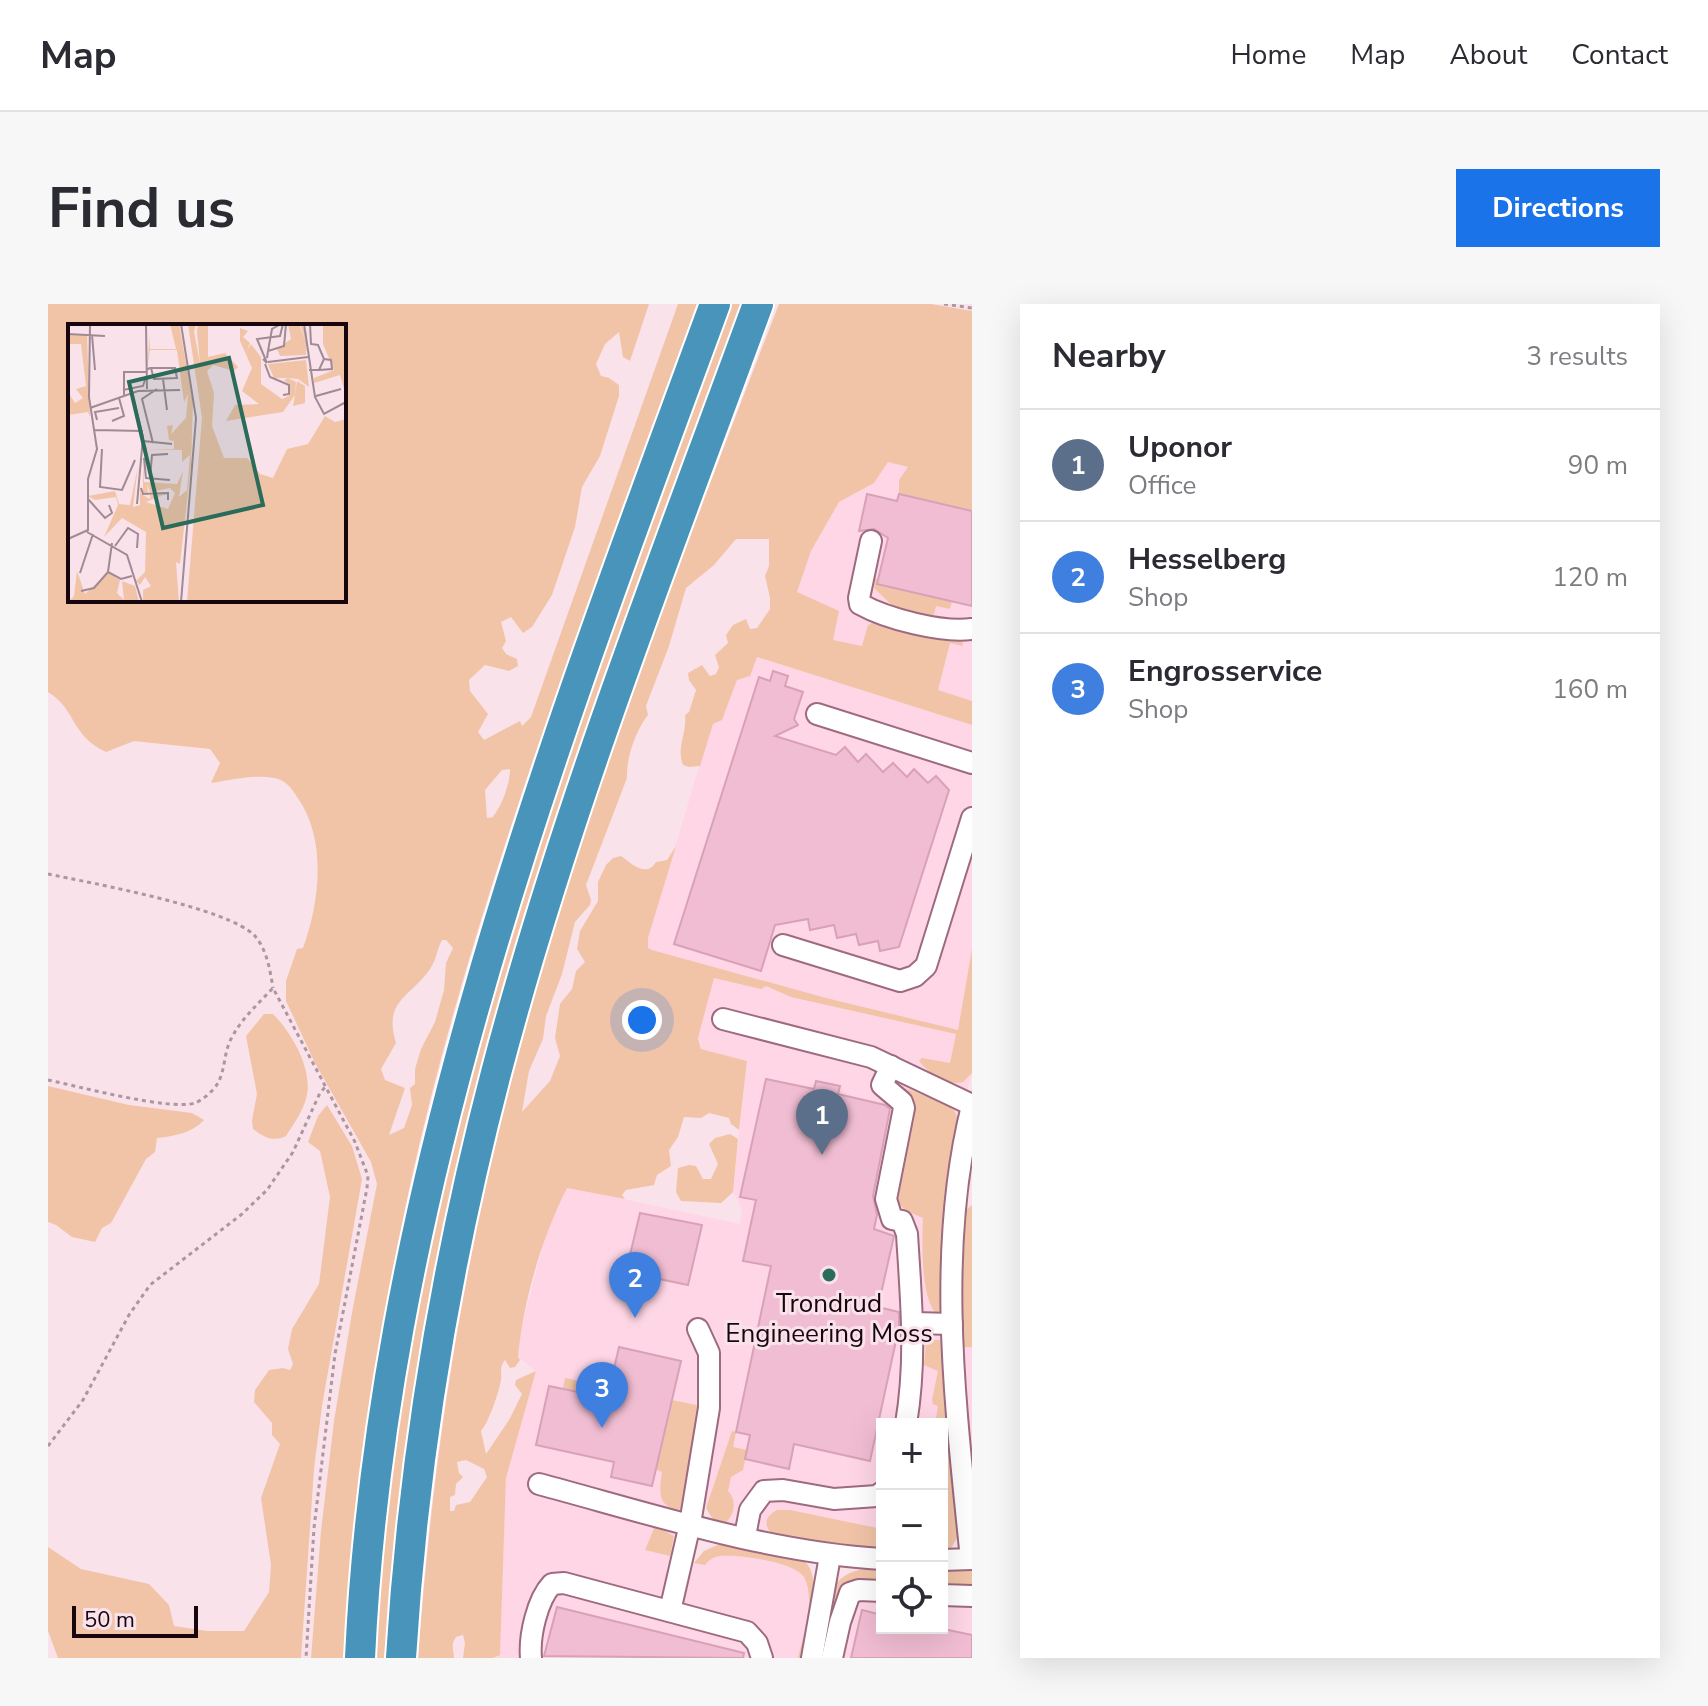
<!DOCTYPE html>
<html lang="en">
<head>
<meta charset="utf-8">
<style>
	body { margin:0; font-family:"Nunito Sans",sans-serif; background:#f7f7f7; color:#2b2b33 }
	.controls { position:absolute; right:24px; bottom:24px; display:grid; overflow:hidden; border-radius:0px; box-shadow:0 8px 32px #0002 }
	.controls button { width:72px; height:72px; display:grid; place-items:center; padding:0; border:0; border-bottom:2px solid #e1e1e2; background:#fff; color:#2b2b33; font:40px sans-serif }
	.scale { position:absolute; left:24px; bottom:20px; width:126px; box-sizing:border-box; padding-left:8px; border:4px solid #18060f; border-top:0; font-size:22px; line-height:28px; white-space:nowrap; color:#18060f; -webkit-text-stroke:6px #fae2eb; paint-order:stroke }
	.you { position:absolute; left:594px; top:716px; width:28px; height:28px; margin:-20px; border:6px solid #fff; border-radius:50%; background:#1a73e8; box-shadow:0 0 0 12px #1a73e833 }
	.badge { display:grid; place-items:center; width:52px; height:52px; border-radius:50%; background:#1a73e8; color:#fff; font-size:26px; font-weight:700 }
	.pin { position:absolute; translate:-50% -66px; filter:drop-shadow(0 2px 4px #0008) }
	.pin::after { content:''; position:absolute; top:42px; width:28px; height:24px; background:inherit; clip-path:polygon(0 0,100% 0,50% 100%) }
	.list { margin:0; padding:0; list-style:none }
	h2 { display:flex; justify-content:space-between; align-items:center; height:104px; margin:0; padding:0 32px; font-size:34px }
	h2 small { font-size:26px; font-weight:400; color:#7c7c81 }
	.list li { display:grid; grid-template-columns:52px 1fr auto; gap:24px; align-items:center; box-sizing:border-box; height:112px; padding:0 32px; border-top:2px solid #e1e1e2 }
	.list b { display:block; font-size:30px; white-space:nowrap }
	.list p { margin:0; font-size:26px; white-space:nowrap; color:#7c7c81 }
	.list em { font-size:26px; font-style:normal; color:#7c7c81 }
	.icon { flex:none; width:44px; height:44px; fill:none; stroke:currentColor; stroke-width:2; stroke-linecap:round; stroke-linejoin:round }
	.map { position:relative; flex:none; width:924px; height:1354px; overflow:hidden; border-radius:0px }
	header { display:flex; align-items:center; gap:48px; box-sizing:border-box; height:112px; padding:0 40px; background:#fff; border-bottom:2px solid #e1e1e2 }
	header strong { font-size:38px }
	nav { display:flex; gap:44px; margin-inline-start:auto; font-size:28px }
	.intro { display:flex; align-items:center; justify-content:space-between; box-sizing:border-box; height:192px; padding:0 48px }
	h1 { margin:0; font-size:56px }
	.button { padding:20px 36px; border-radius:0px; background:#1a73e8; color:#fff; font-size:28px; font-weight:700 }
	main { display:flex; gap:48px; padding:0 48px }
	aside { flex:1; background:#fff; border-radius:0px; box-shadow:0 8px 32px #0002 }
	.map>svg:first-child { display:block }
</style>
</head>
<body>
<header>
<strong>Map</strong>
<nav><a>Home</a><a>Map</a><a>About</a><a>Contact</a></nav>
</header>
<div class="intro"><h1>Find us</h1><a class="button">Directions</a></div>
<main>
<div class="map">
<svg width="924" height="1354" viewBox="0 0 924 1354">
	<rect width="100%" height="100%" fill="#fae2eb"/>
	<!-- built -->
	<g fill="#fed6e5">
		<path d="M840,158L924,180V397L814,363L784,336L749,288L763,247L791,198L826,179Z"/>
		<path d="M709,353L924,421V769L911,817L901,882L911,1231L903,1244L894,1250V1120H834V1249L797,1247L675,1221L664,1214L660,1208L656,1188L638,1205L622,1252L618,1268L642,1273L646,1259L656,1247L666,1241L755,1256L763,1267L756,1354H445L452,1351L458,1174L488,1067L470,1053L472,1029L501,919L519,883L692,920L694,905L685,888L699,757L653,745V739L616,651L600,644V634L662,426L665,420L674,416L689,376Z"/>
		<path d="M916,1043H924V1160L918,1064Z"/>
		<path d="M834,1264V1324H894V1265L924,1264V1354H771L791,1276L813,1265Z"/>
	</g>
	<!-- green -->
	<g fill="#f1c4a8" fill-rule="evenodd">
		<path d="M0,0H601L582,57L575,53L571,28L557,40L548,60L553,72L561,74L571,81V92L552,152L534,183L527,223L504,291L484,323L475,329L463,313L453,318L458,337L454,344L458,350L469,355L470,362L461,367L437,361L421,376L422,387L440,410L430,428L436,436L472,417L474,422L483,413L630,0H649C595,146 542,292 491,439C441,585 394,734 361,886C328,1040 307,1197 296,1354H263L273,1227L286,1117L305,1003L329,880L323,858L267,759L238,697V677L249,645L255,644C272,598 279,534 249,493C244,484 236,475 226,474C206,470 183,476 163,479L172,459L162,445L86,437L58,448C22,431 29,406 0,388ZM22,22H296V296H22ZM462,465C462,480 454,501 445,513L439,514L437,486L454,466ZM394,636H398L405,644L398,659L396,686L387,718L373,745L367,765V780L362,784L364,801L356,824L341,831L357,784L337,776L333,765L348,739C335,696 362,694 382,665C388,657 389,645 394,636Z"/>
		<path d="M679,0H698L489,587L341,1354H324L334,1231L358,1051L400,843L488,536Z"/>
		<path d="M731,0H883L924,7V207L851,190V176L860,163L840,158L826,179L791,198L763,247L749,288L791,307L785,336L814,342L820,321L830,316L914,335L915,342L902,339L890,386L924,397V421L709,353L702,372L689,376L674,416L665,420L652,462L641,463L635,461C628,443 639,430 637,411L641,408L648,386L641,376L640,369L654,361L662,372L668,370L671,363L667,351L680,339L678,331L685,321L698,315L702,325L709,324L722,305V294L717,272L721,262V235H688L666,261L638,284L621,342L598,402L600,411C588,426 578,454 579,474L538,581L543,596L542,601L527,618L514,670L498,712L495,735L481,767L474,808L502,777L512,752L507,734L512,700L524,685L528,667L537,658L529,645L532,627L550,597V578L558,561L565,554L573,552C584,560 598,574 608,558L619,556L628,542L600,634V644L604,646L778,694L910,726L924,645V769L915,778C896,782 883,771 871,757L874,754L902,759L908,730L743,693L718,682L713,685L666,674L650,734L653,745L699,757L691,826L683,820L681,814L661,809L653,814L636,813L630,833L621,846L623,862L609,871L606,881L578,886L574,891L577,895L519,884C494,933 475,997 470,1053L472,1056L467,1063L462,1064L457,1056C451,1064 454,1067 453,1076C451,1088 441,1118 433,1127L438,1150L461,1116L474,1090L467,1081L468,1076L488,1067L458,1174L452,1351L445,1354H415L417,1339L415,1331L408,1333C402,1342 406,1345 406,1354H370C383,1177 408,1003 450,830C519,547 626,272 731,0ZM418,1156L436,1165L439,1173L422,1198L408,1201L406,1207H402V1193L407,1191L408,1180L415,1173L411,1169L409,1158Z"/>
		<path d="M827,274L830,275V280L904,297L902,305L888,302L885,315L851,308L826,284Z"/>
		<path d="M216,710H225C244,729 268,769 257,798C253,810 245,821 238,832C226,838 216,834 205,825L204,816L209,790L198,732Z"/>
		<path d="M849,781L898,800L906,806L911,817L901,882L899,1010L891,1012C872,999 874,936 875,914L859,907L845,895Z"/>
		<path d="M0,782L81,801L144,809L156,816C144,829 127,832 109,834L107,848L98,855L63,919L54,924L47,938L24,933L8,921L0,918Z"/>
		<path d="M279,801L304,842L314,875L274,1102L266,1165L253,1354H10L0,1327V1243L33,1265L101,1280L121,1301L126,1322L159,1327H196L221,1288L223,1261L213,1194L232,1140L224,1131V1119L206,1098L207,1086L221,1066L235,1064L242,1066L245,1060L240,1045L244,1025L271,980L282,893L272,847L260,838L270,812Z"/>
		<path d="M682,830L690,835L685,888L673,899L633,897L628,888L630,864L641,861L648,862L655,875H663L670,860L661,840L667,834Z"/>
		<path d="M924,901V1043H916L912,920L914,909Z"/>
		<path d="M886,1036H893L900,1042L911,1231L903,1244L894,1250V1120H887L890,1102L885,1100L884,1096L890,1067L876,1061L878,1040Z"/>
		<path d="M517,1074L653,1102L638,1205C609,1207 611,1189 614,1168L607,1165L619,1107L515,1084Z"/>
		<path d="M684,1127L688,1128L685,1143L699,1146L695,1166L683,1173L680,1187C690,1198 686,1213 675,1221L664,1214L658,1204Z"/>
		<path d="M729,1206H742L834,1225V1249L726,1232C715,1222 716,1213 729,1206Z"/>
		<path d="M607,1222L626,1232L622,1252L597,1246Z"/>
		<path d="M675,1239C692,1242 742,1248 755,1256C777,1271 760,1332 756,1354H750C755,1332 768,1295 756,1273C747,1258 690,1250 672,1252C665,1253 661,1256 657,1261L646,1259L656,1247Z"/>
		<path d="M834,1264V1280L809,1279L778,1354H771L786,1282C798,1266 815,1264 834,1264Z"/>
		<path d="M924,1264V1281L894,1279V1265Z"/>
	</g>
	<!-- building -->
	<g fill="#f1bdd2" stroke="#d8a1b7" stroke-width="2">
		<path d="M819,190L849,197L851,190L924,207V302L829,280L840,234L826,225L811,227Z"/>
		<path d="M725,367L740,372L737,382L755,388L746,415L750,421L727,432L788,451L797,443L810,458L818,450L835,468L845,459L859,473L866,465L880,479L888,472L901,486L851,643L832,647L830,637L811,641L808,630L789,634L786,621L762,626L760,615L727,621L713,667L626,640L711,373L722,377Z"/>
		<path d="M718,775L766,785L768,777L792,782L790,790L837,801L842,805L825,892L829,911L826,925L846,932L830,1003L851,1008V1023L822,1157L746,1140L741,1165L697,1155L702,1131L688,1128L723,962L695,957L708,896L692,893Z"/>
		<path d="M592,909L654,921L640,981L597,972L601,955L582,951Z"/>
		<path d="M571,1043L633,1057L604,1182L563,1173L566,1158L488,1141L501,1082L559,1094Z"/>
		<path d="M509,1303L696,1349L695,1354L496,1352Z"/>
		<path d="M814,1306L834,1311V1324H891L924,1331V1354H803Z"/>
	</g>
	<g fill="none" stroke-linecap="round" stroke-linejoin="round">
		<defs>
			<g id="minor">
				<path d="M823,237L811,294L812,300C839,315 894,329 924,325"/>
				<path d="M769,410L924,459"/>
				<path d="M735,641L852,677L867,672L878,662L924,514"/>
				<path d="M675,715L823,753L924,801"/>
				<path d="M843,762L834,781L854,798L856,804L838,895L844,915L854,917L859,930C863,996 869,1054 858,1120"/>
				<path d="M866,1019L904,1020"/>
				<path d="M491,1180C603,1210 718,1248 834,1255"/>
				<path d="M697,1232L702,1206L716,1187L735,1186L786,1195L829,1192L834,1188"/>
				<path d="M923,1255C908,1106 887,949 924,802"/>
				<path d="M894,1256L924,1255"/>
				<path d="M894,1291L924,1292"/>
				<path d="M622,1307L642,1220L661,1104V1049L650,1025"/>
				<path d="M483,1354C481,1332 489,1296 504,1280L516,1279L699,1328L709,1339L714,1354"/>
				<path d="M764,1354L782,1252"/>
				<path d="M784,1354L792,1318L802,1289L811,1286L834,1287"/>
			</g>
			<g id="highway">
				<path d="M312,1354C334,882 506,438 667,0"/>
				<path d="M353,1354C365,1157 398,960 448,769C517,507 617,254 710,0"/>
			</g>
		</defs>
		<!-- minor casing -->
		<use href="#minor" stroke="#9e6a80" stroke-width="24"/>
		<!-- highway casing -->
		<use href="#highway" stroke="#fff" stroke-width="34"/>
		<!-- path -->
		<g stroke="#ac969f" stroke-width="3" stroke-dasharray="4 4" stroke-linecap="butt">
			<path d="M896,0L924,4"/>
			<path d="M0,570C43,579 181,604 207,632C219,646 222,666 225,684"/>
			<path d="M0,776C29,782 122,807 147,799C155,796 166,786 170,779C177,766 176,750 182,737C192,716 209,701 225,684L307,838L320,872L319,884L287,1050L266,1224L258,1354"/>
			<path d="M0,1142L35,1096L81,1011L102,981L194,910L219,886L245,848L271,791L277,783"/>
		</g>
		<!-- minor -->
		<use href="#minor" stroke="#fff" stroke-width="20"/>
		<!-- highway -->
		<use href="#highway" stroke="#4894ba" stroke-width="30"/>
	</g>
	<!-- markers -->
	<circle fill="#2b6b5a" stroke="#fae2eb" stroke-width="3" cx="781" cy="971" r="8"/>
	<g text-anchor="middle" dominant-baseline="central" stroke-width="6" stroke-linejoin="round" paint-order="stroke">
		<!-- poi labels -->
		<g font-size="26" fill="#18060f" stroke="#fae2eb">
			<text x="781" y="999">Trondrud<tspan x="781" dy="30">Engineering Moss</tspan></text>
		</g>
	</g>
	<!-- overview -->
	<g transform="translate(20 20)">
		<rect width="278" height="278" fill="#fae2eb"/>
		<path d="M102,0H111L125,78L123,141L112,240L108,238L111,278H75V266L83,262L77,253L72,261L68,257L77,248L78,208L54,194L36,213L50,181L48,173L27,176L20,172L47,167L51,180L62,181L70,142L65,183L72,181V162L73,170L82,175V171L98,170L78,178L100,185L107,169L102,164L88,167L85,161L86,167L82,169L79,160L80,169H75V136L76,158L109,160L115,147L111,173L119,166L122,131L114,138V126L79,125L78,150L76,126L77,119L79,125H106V117L101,116L99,102L105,101L103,110L118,94L120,70L116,78L109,26H82L79,44L82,11V25H108ZM120,0H128L126,8L132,39L129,8L130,0H140V33L157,29L170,43L166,47L145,41L139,47L146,69L144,102L156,134H179L192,150L205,154L219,125L240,120L257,92L267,98L278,95V278H119L134,94ZM220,0H231L238,19L232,0L238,6L239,11L238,31L212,32L209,25L223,15ZM255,0H278V72L272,51L246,59V54L266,46L255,20ZM172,4L180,7L175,13L182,19L179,26L183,20L193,33V60L214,75L221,72V60L216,56L220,54H206L200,40L238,36L241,63L230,55L220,54L228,58L227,71L229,57L237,62V79L225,82L227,71L215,88L158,97L167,81L191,80L174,67L184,44L172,17ZM0,11H19L22,93L20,88L0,91V68L7,79L15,74L8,65L18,62L13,20H0ZM9,247L17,270L40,249L52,256L49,269L56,276L54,257L67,262L71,278H0L6,272Z" fill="#f1c4a8"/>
		<path fill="none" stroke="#a08a93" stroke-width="2" d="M78,0L79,65M113,0L128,94L113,278M236,0L247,73L256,90L278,78M0,10L37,12M24,11L27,46M200,27L204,5L213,0M199,34L200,27L216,22L218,0M195,35L199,39L189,15L212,12L215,0M200,38L240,33M197,40L202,53L221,61V70L215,71M78,46L82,44H107L109,54L86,55L83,44M241,46H251L256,35L250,21L243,20L242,0M251,46L264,45L263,36L256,35M95,55L99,86M55,66L75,62L77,56M64,68L75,113L69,180M56,71V48H78M248,72L273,65M22,84L70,67L112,66M29,96L27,88L51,84M44,97L56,92L51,74M26,106L75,107M75,117L104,120M85,119L74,75L89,65M34,125L32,163L54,166L67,136M76,134L78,154L102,156M82,154L84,131L100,130M73,164L75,170L100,169V176M20,175L37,194L44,189L41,181M19,208L59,231L74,278M0,215L20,206V155L29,125L21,73L22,0M47,222L60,204L70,210L69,224M40,248L53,255L64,252M12,249L25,210M13,267L26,264L40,248L44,219"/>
		<path fill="#2b6b5a" fill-opacity="0.15" stroke="#2b6b5a" stroke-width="4" d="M161,34L195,181L95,204L61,58Z"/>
		<rect width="278" height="278" fill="none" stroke="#18060f" stroke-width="4"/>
	</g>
</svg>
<div class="controls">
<button>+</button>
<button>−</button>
<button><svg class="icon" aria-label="locate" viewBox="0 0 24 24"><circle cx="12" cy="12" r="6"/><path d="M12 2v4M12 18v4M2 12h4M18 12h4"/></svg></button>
</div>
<div class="scale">50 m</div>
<div class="you"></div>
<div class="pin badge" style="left:774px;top:851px;background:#5c6f8a">1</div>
<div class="pin badge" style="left:587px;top:1014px;background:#3f7fe0">2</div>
<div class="pin badge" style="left:554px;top:1124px;background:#3f7fe0">3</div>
</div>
<aside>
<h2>Nearby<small>3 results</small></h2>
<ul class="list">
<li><span class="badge" style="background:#5c6f8a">1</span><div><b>Uponor</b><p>Office</p></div><em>90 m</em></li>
<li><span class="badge" style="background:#3f7fe0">2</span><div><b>Hesselberg</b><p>Shop</p></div><em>120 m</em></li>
<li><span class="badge" style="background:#3f7fe0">3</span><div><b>Engrosservice</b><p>Shop</p></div><em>160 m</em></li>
</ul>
</aside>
</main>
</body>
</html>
